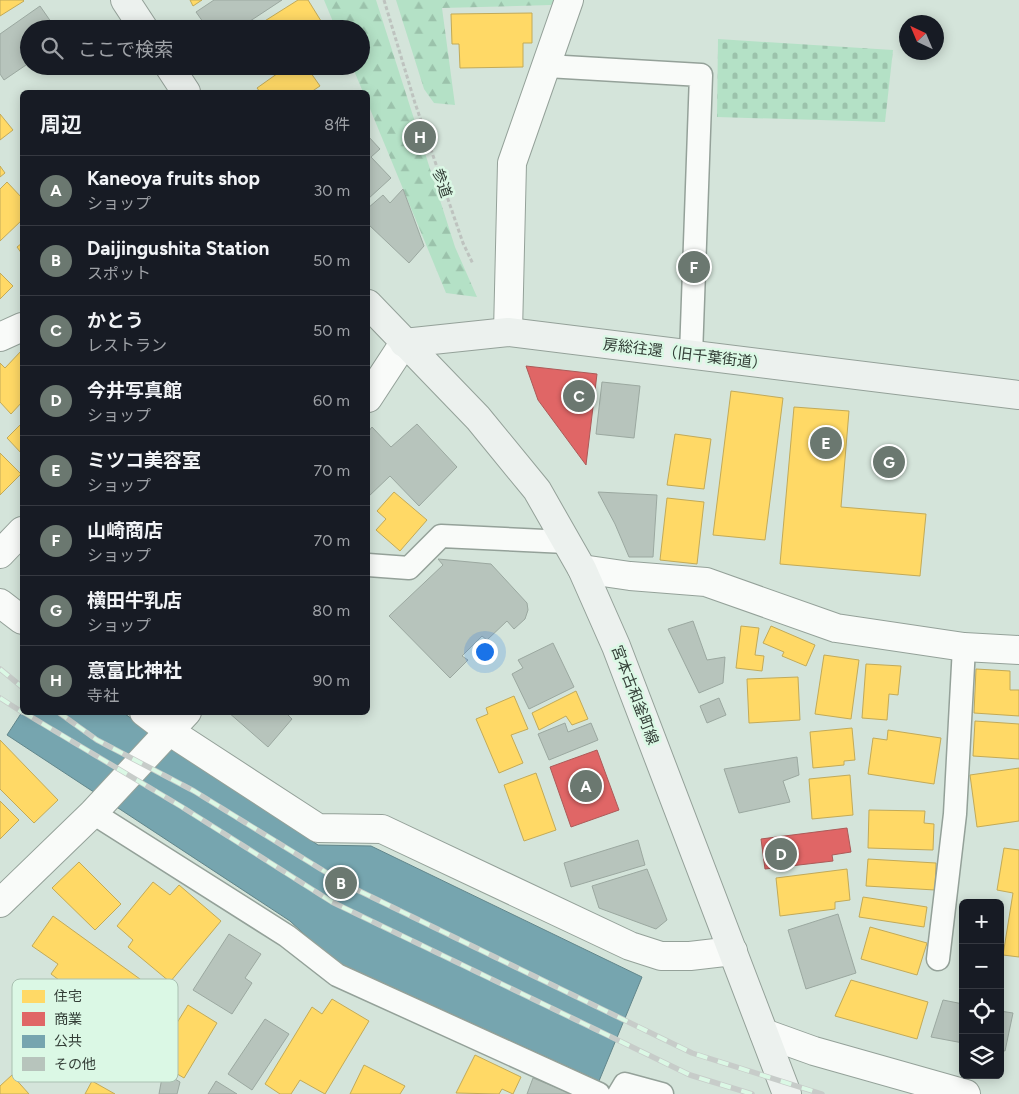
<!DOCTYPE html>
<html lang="ja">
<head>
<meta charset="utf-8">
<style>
	body { margin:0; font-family:Figtree,"Noto Sans JP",sans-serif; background:#242831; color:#f1f3f6 }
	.controls { position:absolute; right:15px; bottom:15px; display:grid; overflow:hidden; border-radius:8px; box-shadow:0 2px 12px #0003 }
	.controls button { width:45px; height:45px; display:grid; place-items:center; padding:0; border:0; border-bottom:1px solid #363941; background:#171b24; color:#f1f3f6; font:25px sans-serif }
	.compass { position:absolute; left:899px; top:15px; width:45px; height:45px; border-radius:50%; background:#171b24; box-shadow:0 2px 12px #0003; rotate:316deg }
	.you { position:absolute; left:484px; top:651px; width:18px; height:18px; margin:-12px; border:4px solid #fff; border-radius:50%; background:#1a73e8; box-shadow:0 0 0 8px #1a73e833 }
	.badge { display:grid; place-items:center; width:32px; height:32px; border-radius:50%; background:#6b7870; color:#fff; font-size:16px; font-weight:700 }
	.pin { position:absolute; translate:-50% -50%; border:2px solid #fff; box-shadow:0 1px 5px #0006 }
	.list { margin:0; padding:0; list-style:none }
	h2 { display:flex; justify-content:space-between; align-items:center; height:65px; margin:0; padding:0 20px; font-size:21px }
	h2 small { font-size:16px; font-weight:400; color:#9ea1a6 }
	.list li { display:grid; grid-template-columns:32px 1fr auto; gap:15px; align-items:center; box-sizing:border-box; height:70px; padding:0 20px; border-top:1px solid #363941 }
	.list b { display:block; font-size:19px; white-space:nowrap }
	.list p { margin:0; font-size:16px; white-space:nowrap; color:#9ea1a6 }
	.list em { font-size:16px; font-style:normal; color:#9ea1a6 }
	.icon { flex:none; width:28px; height:28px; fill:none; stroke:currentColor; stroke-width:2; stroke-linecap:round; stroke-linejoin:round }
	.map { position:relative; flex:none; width:1019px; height:1094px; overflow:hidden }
	.search { position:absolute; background:#171b24; box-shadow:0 2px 12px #0003; left:20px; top:20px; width:350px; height:55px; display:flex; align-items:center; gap:12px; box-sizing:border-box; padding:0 18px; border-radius:28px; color:#9ea1a6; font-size:19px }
	.panel { position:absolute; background:#171b24; box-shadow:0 2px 12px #0003; left:20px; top:90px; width:350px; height:625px; border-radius:8px }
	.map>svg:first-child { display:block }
</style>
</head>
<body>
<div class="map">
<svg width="1019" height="1094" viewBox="0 0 1019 1094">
	<defs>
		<pattern id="forest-firs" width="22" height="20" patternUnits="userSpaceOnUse" patternTransform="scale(1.25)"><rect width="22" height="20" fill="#b4e1c6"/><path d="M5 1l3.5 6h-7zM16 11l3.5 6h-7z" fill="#9bc2ab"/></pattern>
		<pattern id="cemetery-stones" width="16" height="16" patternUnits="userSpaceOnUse" patternTransform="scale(1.25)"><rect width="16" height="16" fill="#b4e1c6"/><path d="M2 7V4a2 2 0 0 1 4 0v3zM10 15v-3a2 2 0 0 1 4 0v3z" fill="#9bc2ab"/></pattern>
	</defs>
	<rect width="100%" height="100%" fill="#d4e4da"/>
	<!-- forest -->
	<g fill="url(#forest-firs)">
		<path d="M324,0H376L455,247L477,297L446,293L368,104V92H363L352,66H361V29H336Z"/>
		<path d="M396,0H554L551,5L442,8L455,105L434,103L424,89Z"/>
	</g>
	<!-- cemetery -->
	<path fill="url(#cemetery-stones)" d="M718,39L893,50L885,122L717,117Z"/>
	<!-- homes -->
	<g fill="#ffd966" stroke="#c2aa58">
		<path d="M0,0H23L24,1L0,16Z"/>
		<path d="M190,0H202L193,6Z"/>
		<path d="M298,0H308L326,29H252Z"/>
		<path d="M532,13V43H523V67L460,68L459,44H452L451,14Z"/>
		<path d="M288,66H306L320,86L311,92H260L257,88Z"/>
		<path d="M0,114L13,130L0,140Z"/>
		<path d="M0,166L5,173L0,177Z"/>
		<path d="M7,182L22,198V220L0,241V189Z"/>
		<path d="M22,243V254L17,247Z"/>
		<path d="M0,273L13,286L0,299Z"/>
		<path d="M22,350V402L11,414L0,402V363L5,368Z"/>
		<path d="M731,391L783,398L765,540L713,535Z"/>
		<path d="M794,407L849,411L841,507L926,514L920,576L780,564Z"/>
		<path d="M22,423V454L7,438Z"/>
		<path d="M675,434L711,439L704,489L667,485Z"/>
		<path d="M0,453L21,474L0,495Z"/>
		<path d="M394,492L427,520L400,551L376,530L386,519L377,511Z"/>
		<path d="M667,498L704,502L697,564L660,560Z"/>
		<path d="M741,626L759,628L755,655L764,656L762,671L736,668Z"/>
		<path d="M771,626L815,645L806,666L782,656L784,652L763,643Z"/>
		<path d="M824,655L859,660L851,719L815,714Z"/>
		<path d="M866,664L901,666L898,695L889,694L887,720L862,718Z"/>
		<path d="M976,669L1010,671V690H1019V716L974,713Z"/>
		<path d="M798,677L800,720L749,723L747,679Z"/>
		<path d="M576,691L588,719L572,725L566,716L539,730L532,713Z"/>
		<path d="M514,696L528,729L511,735L523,763L499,773L476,719L488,714L486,708Z"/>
		<path d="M975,721L1019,724V759L973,756Z"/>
		<path d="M852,728L855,760L844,761V765L813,768L810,732Z"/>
		<path d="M888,730L941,738L934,784L868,774L873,738L887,740Z"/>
		<path d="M0,740L58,800L34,823L0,789Z"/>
		<path d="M1019,768V821L977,827L970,775Z"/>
		<path d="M536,773L556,830L524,841L504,785Z"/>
		<path d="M850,775L853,815L812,819L809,779Z"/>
		<path d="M0,801L19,820L0,839Z"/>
		<path d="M869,810L925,811L924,823L934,824L933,850L868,848Z"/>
		<path d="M1004,848L1019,850V957L1003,955L1013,893L997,890Z"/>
		<path d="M868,859L936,863L935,890L866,886Z"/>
		<path d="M79,862L121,904L95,930L52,888Z"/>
		<path d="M847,869L850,900L835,902V909L780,916L776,878Z"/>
		<path d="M153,882L170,895L179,885L221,921L170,982L128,947L133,940L117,926Z"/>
		<path d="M863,897L927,907L924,927L859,917Z"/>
		<path d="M53,916L162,995L122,1051L71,1014L83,998L51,974L58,964L32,946Z"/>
		<path d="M870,927L927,943L917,975L861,959Z"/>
		<path d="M851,980L928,1002L917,1039L835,1016Z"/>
		<path d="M332,999L369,1021L325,1094L300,1080L291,1094H280L265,1084L312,1007L322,1014Z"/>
		<path d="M188,1005L217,1023L184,1078L154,1060Z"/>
		<path d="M475,1055L521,1077L513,1094L502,1089L499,1094L456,1093Z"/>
		<path d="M364,1065L405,1086L400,1094H350Z"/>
		<path d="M12,1075L29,1094H0V1086Z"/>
		<path d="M92,1081L115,1094H85Z"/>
	</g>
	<!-- shops -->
	<g fill="#e06666" stroke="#ac5a58">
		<path d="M526,366L597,374L586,465L538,400Z"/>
		<path d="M597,750L619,810L571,827L550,767Z"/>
		<path d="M847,828L851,852L832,855L833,861L765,869L761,839Z"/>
	</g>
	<!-- public -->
	<path fill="#76a5af" stroke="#62868b" d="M22,712H122L318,845L371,846L642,977L599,1081L332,960L290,921L7,735Z"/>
	<!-- building -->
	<g fill="#b7c4bc" stroke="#9ba8a0">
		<path d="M214,0H282L241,27L237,21L226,29H208L196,12Z"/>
		<path d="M40,6L56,29H29V63L4,80L0,74V34Z"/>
		<path d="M368,136L380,149L371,157L391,178L368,199Z"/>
		<path d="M403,189L424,246L409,263L368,224V208L383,195L390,203Z"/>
		<path d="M602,382L640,386L634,438L596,434Z"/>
		<path d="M417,424L457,467L419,506L390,476L368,497V432L372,427L391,447Z"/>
		<path d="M598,492L657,495L653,557H629L615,524Z"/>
		<path d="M438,559L491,564L527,603L528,610L525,619L514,629L507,621L487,640L482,636L462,656L468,660L450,678L389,616L443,565Z"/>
		<path d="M693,621L707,660L725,657L723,683L699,693L668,629Z"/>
		<path d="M553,643L574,687L529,709L512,674L523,668L518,660Z"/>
		<path d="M719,698L726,715L707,723L700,706Z"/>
		<path d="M228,712H285L292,719L268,747Z"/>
		<path d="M565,723L568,732L591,723L598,740L549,760L538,734Z"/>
		<path d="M797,757L799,775L783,781L790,802L739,813L724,769Z"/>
		<path d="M638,840L645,865L571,887L564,863Z"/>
		<path d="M647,869L667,920L656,929L599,908L592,886Z"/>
		<path d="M838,914L856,973L806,989L788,930Z"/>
		<path d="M229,934L261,954L245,978L252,983L232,1014L193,990Z"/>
		<path d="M943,1000L963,1004V1043L931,1037Z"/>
		<path d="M1000,1011L1013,1013L1005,1051L1000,1050Z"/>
		<path d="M265,1019L289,1034L252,1090L228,1074Z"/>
		<path d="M163,1072L180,1082L177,1094H159Z"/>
		<path d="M533,1078L572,1094H527Z"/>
		<path d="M216,1081L237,1094H208Z"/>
	</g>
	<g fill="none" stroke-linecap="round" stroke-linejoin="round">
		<defs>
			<g id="lane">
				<path d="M547,66L701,75L691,355"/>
				<path d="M368,565L409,568L441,536L566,542"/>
				<path d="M93,813L287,936L337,975L599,1094"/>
				<path d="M938,959L955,814L964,647"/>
				<path d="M619,1094L625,1084L662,1094"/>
			</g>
			<g id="street">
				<path d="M508,332L512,163L569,0"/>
				<path d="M0,337L22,327"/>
				<path d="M368,398L404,343"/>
				<path d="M0,554L22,531"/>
				<path d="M582,569L630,576L706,582L836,628L964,647L1019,650"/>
				<path d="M0,603L22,620"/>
				<path d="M144,712L169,731L318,828L382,829L630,946L661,956H690L733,951"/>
				<path d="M0,903L93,813L187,712"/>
				<path d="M764,1033L814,1051L966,1094"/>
			</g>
			<g id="secondary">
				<path d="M125,0L144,29"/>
				<path d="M169,66L186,92"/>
				<path d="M368,304L478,418L537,490L582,569L616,646L787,1094"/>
				<path d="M404,343L508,332L1019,395"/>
			</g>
		</defs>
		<!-- lane casing -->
		<use href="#lane" stroke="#94a199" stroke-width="25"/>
		<!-- street casing -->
		<use href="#street" stroke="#94a199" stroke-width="30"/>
		<!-- secondary casing -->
		<use href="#secondary" stroke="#94a199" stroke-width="30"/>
		<!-- path -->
		<path stroke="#bec3bf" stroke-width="3" stroke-dasharray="4 2.5" stroke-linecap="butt" d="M384,0L415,103L463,243L473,264"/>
		<!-- lane -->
		<use href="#lane" stroke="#f9fbf9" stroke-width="22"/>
		<!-- street -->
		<use href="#street" stroke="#f9fbf9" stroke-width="28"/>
		<!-- secondary -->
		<use href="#secondary" stroke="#ecf1ee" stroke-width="28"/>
		<defs>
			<g id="rail">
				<path d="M0,669L22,687"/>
				<path d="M0,698L22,712"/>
				<path d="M23,712L182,807L332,902L690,1075L752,1094"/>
				<path d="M58,712L97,740L194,791L345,884L692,1053L822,1094"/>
			</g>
		</defs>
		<!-- rail casing -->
		<use href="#rail" stroke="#c7ccc9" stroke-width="5.5"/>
		<!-- rail -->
		<use href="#rail" stroke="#dbf8e5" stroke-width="4" stroke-dasharray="11" stroke-linecap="butt"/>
	</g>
	<g text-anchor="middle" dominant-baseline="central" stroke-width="5" stroke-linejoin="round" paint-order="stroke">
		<!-- street labels -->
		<g font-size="15" fill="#333e37" stroke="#dbf8e5">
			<text transform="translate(442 183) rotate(71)">参道</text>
			<text transform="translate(685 354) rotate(7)">房総往還（旧千葉街道）</text>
			<text transform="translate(635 695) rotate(69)">宮本古和釜町線</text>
		</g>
	</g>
	<!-- legend -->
	<rect x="12" y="979" width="166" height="103" rx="8" fill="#dbf8e5" stroke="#a9c0b1" stroke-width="1"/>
	<rect x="22" y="990" width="23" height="13" fill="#ffd966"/>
	<rect x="22" y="1012" width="23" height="14" fill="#e06666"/>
	<rect x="22" y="1035" width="23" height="13" fill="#76a5af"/>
	<rect x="22" y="1057" width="23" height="14" fill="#b7c4bc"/>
	<g font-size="14" fill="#333e37">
		<text x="54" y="1001">住宅</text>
		<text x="54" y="1024">商業</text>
		<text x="54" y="1046">公共</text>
		<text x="54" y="1069">その他</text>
	</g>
</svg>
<div class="controls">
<button>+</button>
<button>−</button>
<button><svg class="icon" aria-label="locate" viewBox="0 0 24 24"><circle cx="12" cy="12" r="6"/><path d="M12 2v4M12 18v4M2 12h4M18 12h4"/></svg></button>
<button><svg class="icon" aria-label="layers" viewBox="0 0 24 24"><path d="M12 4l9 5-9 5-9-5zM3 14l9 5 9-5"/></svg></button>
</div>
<svg class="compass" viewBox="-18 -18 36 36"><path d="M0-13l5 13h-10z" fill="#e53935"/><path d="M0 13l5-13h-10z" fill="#9ea1a6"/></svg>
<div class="you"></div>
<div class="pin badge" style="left:586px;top:786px">A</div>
<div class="pin badge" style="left:341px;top:883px">B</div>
<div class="pin badge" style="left:579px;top:396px">C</div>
<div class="pin badge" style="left:781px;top:854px">D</div>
<div class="pin badge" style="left:826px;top:443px">E</div>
<div class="pin badge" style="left:694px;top:267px">F</div>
<div class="pin badge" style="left:889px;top:462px">G</div>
<div class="pin badge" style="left:420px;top:137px">H</div>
<div class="search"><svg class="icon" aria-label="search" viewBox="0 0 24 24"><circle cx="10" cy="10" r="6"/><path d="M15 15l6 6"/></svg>ここで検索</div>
<section class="panel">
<h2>周辺<small>8件</small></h2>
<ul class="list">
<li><span class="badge">A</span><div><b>Kaneoya fruits shop</b><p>ショップ</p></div><em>30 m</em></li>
<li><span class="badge">B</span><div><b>Daijingushita Station</b><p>スポット</p></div><em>50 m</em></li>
<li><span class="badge">C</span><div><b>かとう</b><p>レストラン</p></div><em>50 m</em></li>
<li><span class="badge">D</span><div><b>今井写真館</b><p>ショップ</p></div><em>60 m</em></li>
<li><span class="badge">E</span><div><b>ミツコ美容室</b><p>ショップ</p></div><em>70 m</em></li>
<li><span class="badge">F</span><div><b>山崎商店</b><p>ショップ</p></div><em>70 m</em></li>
<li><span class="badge">G</span><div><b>横田牛乳店</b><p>ショップ</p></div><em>80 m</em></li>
<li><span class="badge">H</span><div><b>意富比神社</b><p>寺社</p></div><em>90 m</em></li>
</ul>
</section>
</div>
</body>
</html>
